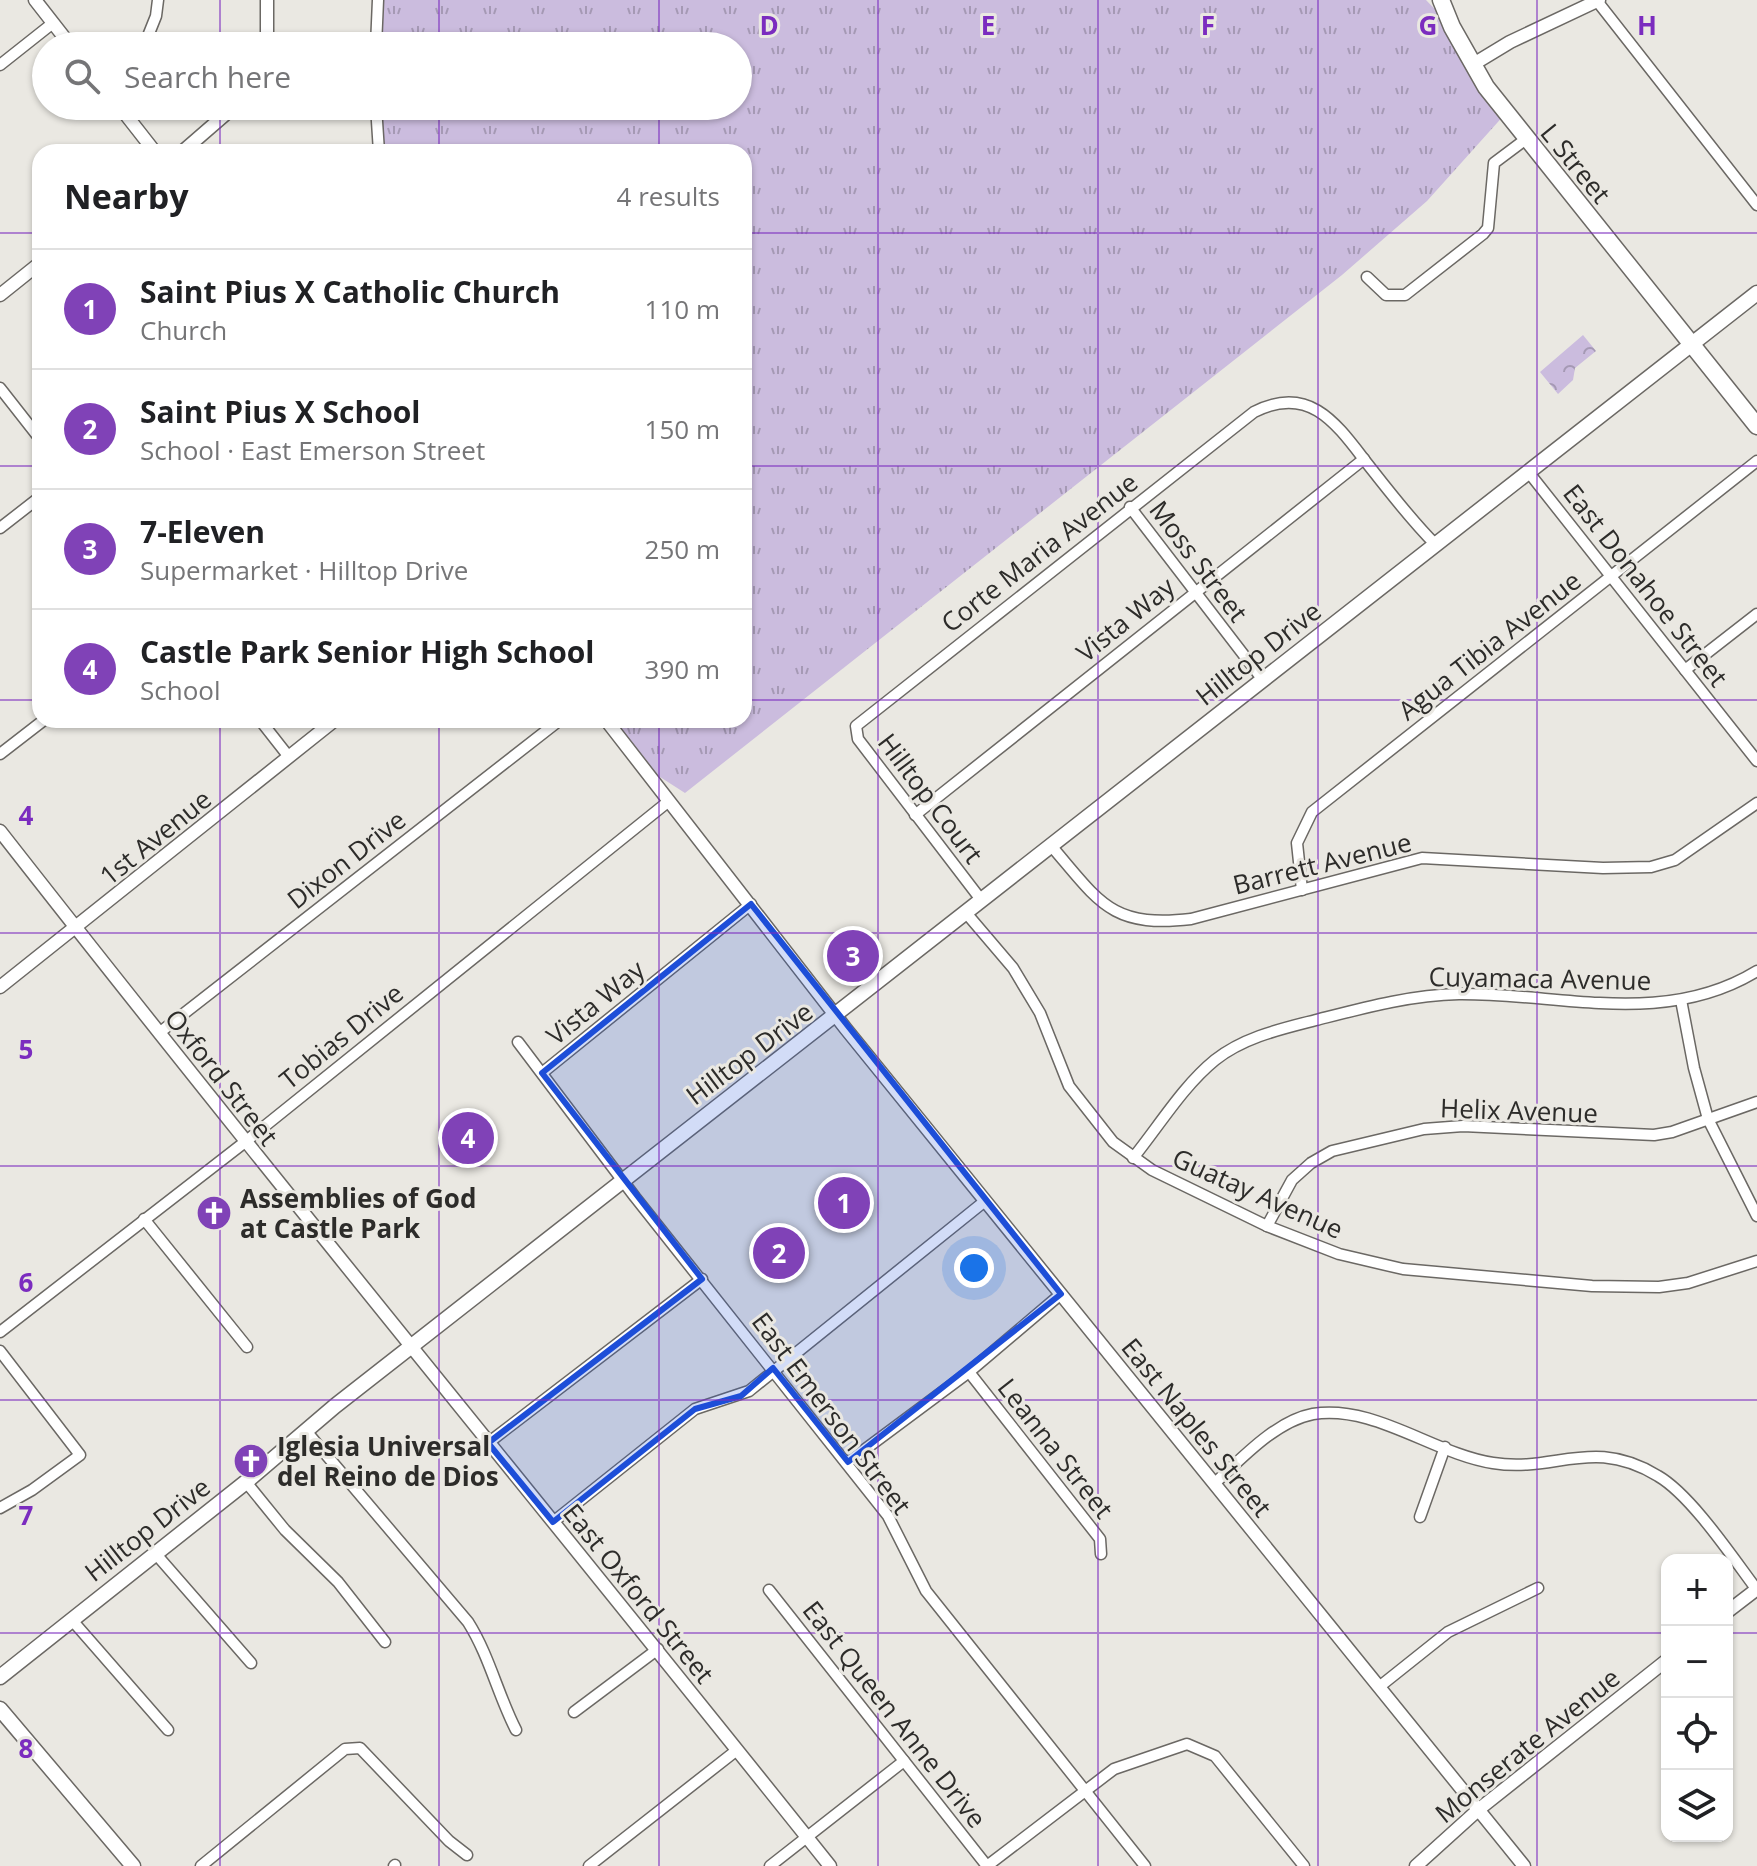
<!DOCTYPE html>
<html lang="en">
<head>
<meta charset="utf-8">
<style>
	body { margin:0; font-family:"Open Sans",sans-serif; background:#f6f6f6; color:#202124 }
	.controls { position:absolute; right:24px; bottom:24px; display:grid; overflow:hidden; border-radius:16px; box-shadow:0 2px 6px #0004 }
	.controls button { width:72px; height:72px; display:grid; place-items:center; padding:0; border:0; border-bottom:2px solid #e0e0e0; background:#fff; color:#202124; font:40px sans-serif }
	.you { position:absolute; left:974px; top:1268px; width:28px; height:28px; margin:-20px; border:6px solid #fff; border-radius:50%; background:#1a73e8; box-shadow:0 0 0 12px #1a73e833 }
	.badge { display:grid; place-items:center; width:52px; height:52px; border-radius:50%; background:#8042b7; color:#fff; font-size:26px; font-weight:700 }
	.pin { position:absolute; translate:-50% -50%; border:4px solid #fff; box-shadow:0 2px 8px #0006 }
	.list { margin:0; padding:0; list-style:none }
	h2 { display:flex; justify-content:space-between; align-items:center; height:104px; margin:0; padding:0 32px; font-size:34px }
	h2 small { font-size:26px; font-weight:400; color:#757577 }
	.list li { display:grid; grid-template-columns:52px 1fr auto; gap:24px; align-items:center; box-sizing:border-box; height:120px; padding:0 32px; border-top:2px solid #e0e0e0 }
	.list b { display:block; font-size:30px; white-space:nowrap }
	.list p { margin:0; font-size:26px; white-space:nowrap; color:#757577 }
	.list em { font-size:26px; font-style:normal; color:#757577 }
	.icon { flex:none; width:44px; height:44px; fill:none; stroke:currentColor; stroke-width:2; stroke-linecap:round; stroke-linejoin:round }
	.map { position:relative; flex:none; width:1757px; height:1866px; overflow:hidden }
	.search { position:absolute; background:#fff; box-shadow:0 2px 6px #0004; left:32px; top:32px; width:720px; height:88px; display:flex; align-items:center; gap:20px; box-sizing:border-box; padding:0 28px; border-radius:44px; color:#757577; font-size:30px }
	.panel { position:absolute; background:#fff; box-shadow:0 2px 6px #0004; left:32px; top:144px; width:720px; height:584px; border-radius:24px }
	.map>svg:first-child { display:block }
</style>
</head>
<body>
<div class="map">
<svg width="1757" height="1866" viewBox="0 0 1757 1866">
	<defs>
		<pattern id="grass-tufts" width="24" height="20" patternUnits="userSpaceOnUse" patternTransform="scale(2)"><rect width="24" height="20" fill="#cbbcde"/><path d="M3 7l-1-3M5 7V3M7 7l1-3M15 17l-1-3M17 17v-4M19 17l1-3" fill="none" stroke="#a599b4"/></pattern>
		<pattern id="park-crowns" width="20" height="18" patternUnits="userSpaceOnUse" patternTransform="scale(2)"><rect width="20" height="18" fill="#cbbcde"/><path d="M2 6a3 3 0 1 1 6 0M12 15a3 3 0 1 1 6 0" fill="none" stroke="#a599b4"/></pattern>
	</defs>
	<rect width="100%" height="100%" fill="#eae8e2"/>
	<!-- grass -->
	<path fill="url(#grass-tufts)" d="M378,0H1426L1452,27L1506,113L1427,201L1342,275L685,793L632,759L602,720H744V152H380L377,106H738V46H376Z"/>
	<!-- park -->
	<path fill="url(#park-crowns)" d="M1583,335L1596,351L1575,368L1573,380L1558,394L1540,372Z"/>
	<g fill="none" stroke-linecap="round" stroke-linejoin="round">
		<defs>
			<g id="minor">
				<path d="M1597,1L1757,205"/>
				<path d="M144,46L156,16L158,0"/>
				<path d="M376,46L378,0"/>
				<path d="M0,65L53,23"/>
				<path d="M376,106L379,152"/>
				<path d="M1367,277L1386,295H1405L1483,234L1488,228L1494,163L1526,139"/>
				<path d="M0,388L40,439"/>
				<path d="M1530,474L1757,761"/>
				<path d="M1130,507L1263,680"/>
				<path d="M0,528L40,497"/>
				<path d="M1685,670L1757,614"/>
				<path d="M260,720L289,757"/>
				<path d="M0,754L44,720"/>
				<path d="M915,815L1364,459"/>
				<path d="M1053,848C1100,903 1112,928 1191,919L1422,858L1603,868L1651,867L1675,860L1757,803"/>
				<path d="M1302,890L1297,843L1312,812L1757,461"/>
				<path d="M982,901L858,739L856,726L1254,412C1309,384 1336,423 1366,462C1388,490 1410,519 1435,544"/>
				<path d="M967,914L1013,968L1040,1013L1069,1086L1113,1142L1152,1170L1267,1226L1339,1254L1403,1269L1592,1286L1659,1287L1688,1283L1757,1261"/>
				<path d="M1681,1000L1694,1068L1708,1119L1757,1216"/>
				<path d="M159,1033L560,720"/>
				<path d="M518,1042L635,1197L888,1516L926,1591L1145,1866"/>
				<path d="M542,1073L751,904"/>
				<path d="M1133,1158C1159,1126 1183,1086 1215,1060C1244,1037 1281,1029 1316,1020C1363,1008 1410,995 1459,994C1560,993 1664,1028 1757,971"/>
				<path d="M144,1219L247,1347"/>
				<path d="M1267,1226L1292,1180L1311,1163L1332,1151L1424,1129L1463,1126L1654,1135L1672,1132L1757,1102"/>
				<path d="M0,1332L245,1142L669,801"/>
				<path d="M0,1351L80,1455L32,1490L0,1508"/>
				<path d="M969,1372L1100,1539L1101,1554"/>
				<path d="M306,1431L468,1622C489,1655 498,1695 516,1730"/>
				<path d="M488,1443L702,1279"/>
				<path d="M848,1462L969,1372L1061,1294"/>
				<path d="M246,1482L285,1530L338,1582L385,1642"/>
				<path d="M1215,1483C1242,1458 1276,1421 1313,1414C1374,1404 1434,1454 1493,1463C1556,1473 1592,1436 1658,1476C1691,1495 1733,1558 1757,1590"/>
				<path d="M1420,1517L1445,1447"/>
				<path d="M553,1522L695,1409L749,1391L985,1201"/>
				<path d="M155,1553L251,1663"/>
				<path d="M769,1590L987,1866"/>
				<path d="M71,1619L168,1730"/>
				<path d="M1379,1687L1448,1632L1538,1588"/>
				<path d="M574,1712L658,1649"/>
				<path d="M201,1866L345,1749L360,1748L449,1841L467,1855"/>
				<path d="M394,1866L395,1865"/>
				<path d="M589,1866L737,1750"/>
				<path d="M770,1866L904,1761"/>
				<path d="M987,1866L1114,1769L1187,1744L1215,1756L1304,1866"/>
			</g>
			<g id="tertiary">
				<path d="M35,0L71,46"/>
				<path d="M267,46V0"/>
				<path d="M1472,65L1510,42L1599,0"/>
				<path d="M119,106L155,152"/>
				<path d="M182,152L235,106"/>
				<path d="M0,295L40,263"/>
				<path d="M606,720L846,1029L1524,1866"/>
				<path d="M0,831C272,1179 554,1520 830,1866"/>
				<path d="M0,987L335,720"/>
				<path d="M1727,1612L1757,1589"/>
				<path d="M1416,1866L1478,1810L1667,1660"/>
			</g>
			<g id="secondary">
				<path d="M0,1677L246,1482L335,1406L1757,293"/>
				<path d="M0,1709L133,1866"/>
			</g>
			<path id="primary" d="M1441,0L1452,27L1486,87L1757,426"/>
		</defs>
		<!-- minor casing -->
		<use href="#minor" stroke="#6b6864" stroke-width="13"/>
		<!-- tertiary casing -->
		<use href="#tertiary" stroke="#6b6864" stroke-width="15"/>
		<!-- secondary casing -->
		<use href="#secondary" stroke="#6b6864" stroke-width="17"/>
		<!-- primary casing -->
		<use href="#primary" stroke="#6b6864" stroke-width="19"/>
		<!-- minor -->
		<use href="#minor" stroke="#fff" stroke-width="10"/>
		<!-- tertiary -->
		<use href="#tertiary" stroke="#fff" stroke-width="12"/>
		<!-- secondary -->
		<use href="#secondary" stroke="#fff" stroke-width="14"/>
		<!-- primary -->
		<use href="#primary" stroke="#fff" stroke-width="16"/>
	</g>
	<!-- marked area -->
	<path fill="#1d4ed8" fill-opacity="0.2" stroke="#1d4ed8" stroke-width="6" stroke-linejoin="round" d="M751,904L1061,1294L848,1462L773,1368L741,1396L695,1409L553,1522L488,1443L702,1279L542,1073Z"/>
	<!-- grid -->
	<path fill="none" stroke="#7b2cbf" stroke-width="2" stroke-opacity="0.55" d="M220,0V46M439,0V46M659,0V46M878,0V1866M1098,0V1866M1318,0V1866M1537,0V1866M220,106V152M439,106V152M659,106V152M0,233H40M744,233H1757M0,466H40M744,466H1757M0,700H40M744,700H1757M220,720V1866M439,720V1866M659,720V1866M0,933H1757M0,1166H1757M0,1400H1757M0,1633H1667M1727,1633H1757"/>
	<!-- icons -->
	<defs>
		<symbol id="church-disc" viewBox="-11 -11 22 22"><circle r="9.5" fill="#8042b7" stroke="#eae8e2"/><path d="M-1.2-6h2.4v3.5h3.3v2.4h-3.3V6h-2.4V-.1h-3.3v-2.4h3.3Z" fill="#fff"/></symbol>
	</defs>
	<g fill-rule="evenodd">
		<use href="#church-disc" x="194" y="1193" width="40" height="40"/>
		<use href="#church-disc" x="231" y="1441" width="40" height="40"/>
	</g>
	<g text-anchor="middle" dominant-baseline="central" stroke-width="6" stroke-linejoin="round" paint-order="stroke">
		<!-- street labels -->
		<g font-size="26" fill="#2d2c2a" stroke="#eae8e2">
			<text transform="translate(1576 163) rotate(51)">L Street</text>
			<text transform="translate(1039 552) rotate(-38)">Corte Maria Avenue</text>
			<text transform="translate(1199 561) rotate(53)">Moss Street</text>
			<text transform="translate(1646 585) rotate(52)">East Donahoe Street</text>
			<text transform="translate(1125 619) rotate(-39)">Vista Way</text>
			<text transform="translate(1489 645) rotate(-38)">Agua Tibia Avenue</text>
			<text transform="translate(1258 653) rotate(-38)">Hilltop Drive</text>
			<text transform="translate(931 798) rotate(53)">Hilltop Court</text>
			<text transform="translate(155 837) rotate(-39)">1st Avenue</text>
			<text transform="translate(346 859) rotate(-38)">Dixon Drive</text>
			<text transform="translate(1322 863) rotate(-14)">Barrett Avenue</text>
			<text transform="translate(1540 978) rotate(1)">Cuyamaca Avenue</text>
			<text transform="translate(595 1002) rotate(-39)">Vista Way</text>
			<text transform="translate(341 1036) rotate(-39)">Tobias Drive</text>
			<text transform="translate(749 1053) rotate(-37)">Hilltop Drive</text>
			<text transform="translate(222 1077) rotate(52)">Oxford Street</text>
			<text transform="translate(1519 1110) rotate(2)">Helix Avenue</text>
			<text transform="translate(1258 1193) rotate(24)">Guatay Avenue</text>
			<text transform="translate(832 1413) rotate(53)">East Emerson Street</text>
			<text transform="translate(1197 1427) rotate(51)">East Naples Street</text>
			<text transform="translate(1056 1448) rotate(52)">Leanna Street</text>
			<text transform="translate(147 1529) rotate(-38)">Hilltop Drive</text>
			<text transform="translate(639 1593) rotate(51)">East Oxford Street</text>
			<text transform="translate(895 1714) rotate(52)">East Queen Anne Drive</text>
			<text transform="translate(1527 1745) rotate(-39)">Monserate Avenue</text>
		</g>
		<!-- poi labels -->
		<g font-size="26" font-weight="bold" fill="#2d2c2a" stroke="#eae8e2" text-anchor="start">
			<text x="240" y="1198">Assemblies of God<tspan x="240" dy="30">at Castle Park</tspan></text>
			<text x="277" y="1446">Iglesia Universal<tspan x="277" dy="30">del Reino de Dios</tspan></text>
		</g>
	</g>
	<g font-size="26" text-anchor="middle" font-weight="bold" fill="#7b2cbf" stroke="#eae8e2" stroke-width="6" stroke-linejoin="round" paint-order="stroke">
		<text x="769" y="35">D</text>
		<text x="988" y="35">E</text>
		<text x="1208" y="35">F</text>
		<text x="1428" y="35">G</text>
		<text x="1647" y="35">H</text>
		<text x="26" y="825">4</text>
		<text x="26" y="1059">5</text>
		<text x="26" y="1292">6</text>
		<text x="26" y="1525">7</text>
		<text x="26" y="1758">8</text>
	</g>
</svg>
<div class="controls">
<button>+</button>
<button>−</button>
<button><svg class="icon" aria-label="locate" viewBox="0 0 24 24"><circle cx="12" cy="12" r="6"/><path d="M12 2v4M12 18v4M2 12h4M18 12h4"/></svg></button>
<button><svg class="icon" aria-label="layers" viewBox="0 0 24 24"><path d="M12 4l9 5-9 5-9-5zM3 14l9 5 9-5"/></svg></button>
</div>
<div class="you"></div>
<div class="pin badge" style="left:844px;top:1203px">1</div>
<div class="pin badge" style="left:779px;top:1253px">2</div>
<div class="pin badge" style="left:853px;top:956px">3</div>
<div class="pin badge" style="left:468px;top:1138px">4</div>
<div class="search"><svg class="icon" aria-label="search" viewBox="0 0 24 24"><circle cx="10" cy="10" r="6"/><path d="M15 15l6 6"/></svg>Search here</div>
<section class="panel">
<h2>Nearby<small>4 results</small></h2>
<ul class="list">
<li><span class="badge">1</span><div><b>Saint Pius X Catholic Church</b><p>Church</p></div><em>110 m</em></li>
<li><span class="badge">2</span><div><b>Saint Pius X School</b><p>School · East Emerson Street</p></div><em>150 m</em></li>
<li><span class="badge">3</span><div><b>7-Eleven</b><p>Supermarket · Hilltop Drive</p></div><em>250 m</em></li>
<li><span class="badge">4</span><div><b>Castle Park Senior High School</b><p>School</p></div><em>390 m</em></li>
</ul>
</section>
</div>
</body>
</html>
